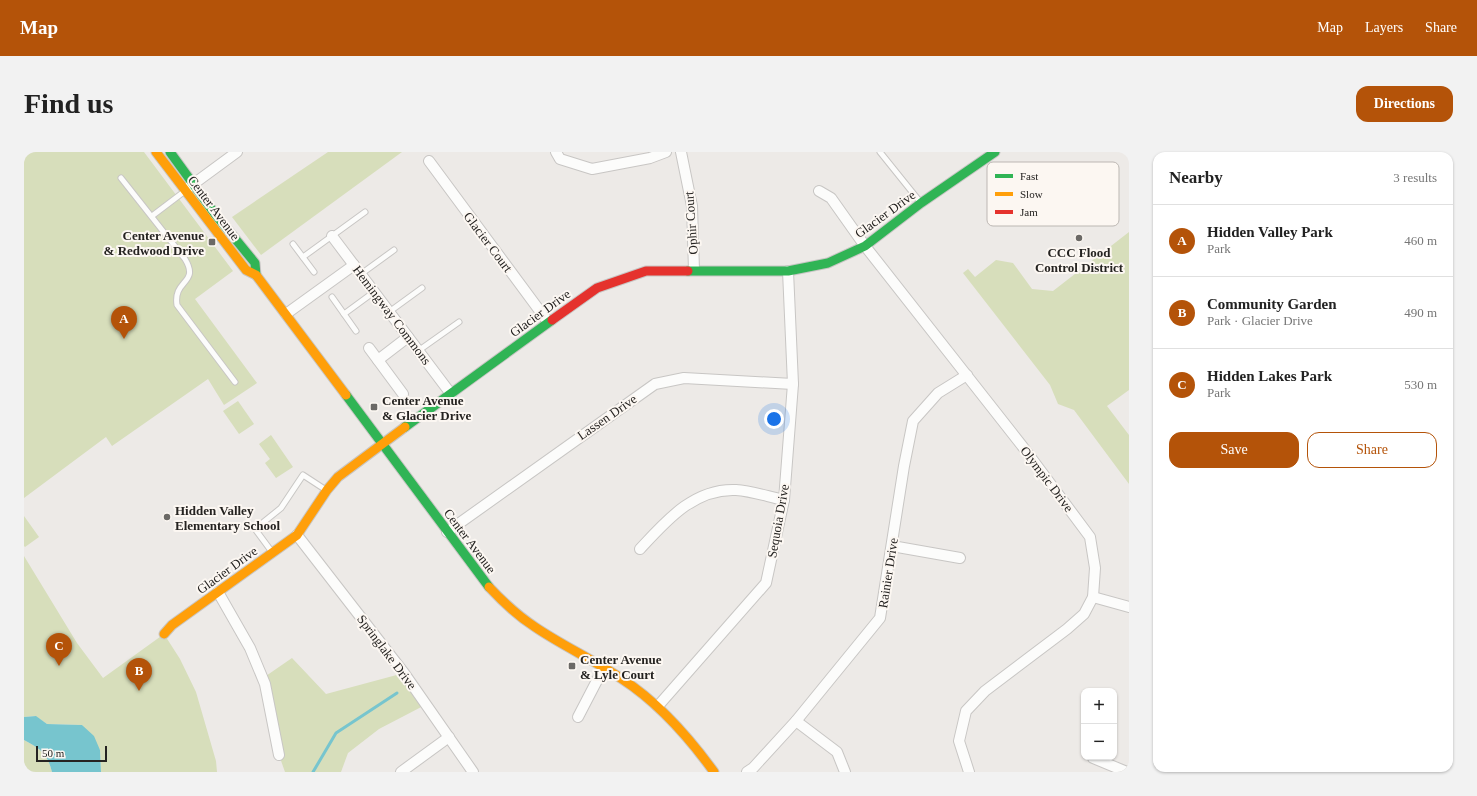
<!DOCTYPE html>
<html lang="en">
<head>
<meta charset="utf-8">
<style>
	body { margin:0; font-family:"Times New Roman",serif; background:#f2f2f2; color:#222 }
	.controls { position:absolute; right:12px; bottom:12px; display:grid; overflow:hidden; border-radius:8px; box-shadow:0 1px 3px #0004 }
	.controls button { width:36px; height:36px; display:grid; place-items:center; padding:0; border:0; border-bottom:1px solid #e0e0e0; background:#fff; color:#222; font:20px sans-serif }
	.scale { position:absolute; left:12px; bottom:10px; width:71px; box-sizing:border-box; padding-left:4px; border:2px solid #252321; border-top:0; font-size:11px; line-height:14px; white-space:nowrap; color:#252321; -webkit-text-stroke:3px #fcf7f2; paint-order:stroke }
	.you { position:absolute; left:750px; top:267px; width:14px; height:14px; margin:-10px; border:3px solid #fff; border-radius:50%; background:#1a73e8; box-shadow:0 0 0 6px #1a73e833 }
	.badge { display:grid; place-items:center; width:26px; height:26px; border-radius:50%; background:#b45309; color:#fff; font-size:13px; font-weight:700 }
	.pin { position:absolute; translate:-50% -33px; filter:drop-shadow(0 1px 2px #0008) }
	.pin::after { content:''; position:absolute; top:21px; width:14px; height:12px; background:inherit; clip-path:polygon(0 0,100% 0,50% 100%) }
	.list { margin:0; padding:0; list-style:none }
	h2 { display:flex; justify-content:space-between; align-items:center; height:52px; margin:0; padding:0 16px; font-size:17px }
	h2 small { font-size:13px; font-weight:400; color:#767676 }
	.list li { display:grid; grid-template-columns:26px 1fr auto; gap:12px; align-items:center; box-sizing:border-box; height:72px; padding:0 16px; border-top:1px solid #e0e0e0 }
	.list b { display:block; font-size:15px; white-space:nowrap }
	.list p { margin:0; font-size:13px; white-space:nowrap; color:#767676 }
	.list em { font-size:13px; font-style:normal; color:#767676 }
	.actions { display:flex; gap:8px; padding:12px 16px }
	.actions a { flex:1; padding:9px 0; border:1px solid #b45309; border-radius:12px; text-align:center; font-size:14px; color:#b45309 }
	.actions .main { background:#b45309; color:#fff }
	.map { position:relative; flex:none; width:1105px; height:620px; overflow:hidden; border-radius:12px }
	header { display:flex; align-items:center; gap:24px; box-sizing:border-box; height:56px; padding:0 20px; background:#b45309; color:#fff }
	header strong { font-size:19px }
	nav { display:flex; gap:22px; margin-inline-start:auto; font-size:14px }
	.intro { display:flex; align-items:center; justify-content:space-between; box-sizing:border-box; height:96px; padding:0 24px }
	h1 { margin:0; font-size:28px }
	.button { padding:10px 18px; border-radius:12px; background:#b45309; color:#fff; font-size:14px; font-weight:700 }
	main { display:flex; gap:24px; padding:0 24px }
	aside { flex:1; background:#fff; border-radius:12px; box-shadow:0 1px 3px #0004 }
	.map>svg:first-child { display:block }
</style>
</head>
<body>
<header>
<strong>Map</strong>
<nav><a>Map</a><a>Layers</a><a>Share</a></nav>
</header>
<div class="intro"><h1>Find us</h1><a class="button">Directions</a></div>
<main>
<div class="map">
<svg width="1105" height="620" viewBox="0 0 1105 620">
	<rect width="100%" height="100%" fill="#edeae7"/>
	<!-- green -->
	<g fill="#d7debb">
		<path d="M0,0H120L209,119L171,147L233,231L200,253L184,227L88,294L82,285L0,346Z"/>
		<path d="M304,0H378L237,103L208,65Z"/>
		<path d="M1105,80V238L1083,254L1105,283V332L1050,258L1034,252L1026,233L939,121L944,117L951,125L972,108L989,111L1008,137L1029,139Z"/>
		<path d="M214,249L230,272L215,282L199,259Z"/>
		<path d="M247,283L269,315L252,326L241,311L246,307L235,292Z"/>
		<path d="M0,364L15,385L1,395L0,394Z"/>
		<path d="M0,404L53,491L79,526L140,482L156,507L172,540L192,609L193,620H77L76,598L58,573L23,572L11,564L0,565Z"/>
		<path d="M268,506L302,542L380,521L403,552L355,577L324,601L317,620H261L255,603L239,526Z"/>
		<path d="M0,588C17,597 23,601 28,620H0Z"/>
	</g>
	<!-- water -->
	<path fill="#77c5ce" d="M12,564L23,572L58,573L70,584L76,598L77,620H28C23,601 17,597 0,588V565Z"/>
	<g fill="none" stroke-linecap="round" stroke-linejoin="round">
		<!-- stream -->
		<path stroke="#77c5ce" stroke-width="3" d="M289,620L312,581L373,541"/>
		<defs>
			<g id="lane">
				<path d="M856,0L897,51"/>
				<path d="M97,26L161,107C176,132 149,127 153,153L211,230"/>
				<path d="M128,64L161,39"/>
				<path d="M269,92L290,120"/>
				<path d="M279,105L341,60"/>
				<path d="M337,122L370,98"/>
				<path d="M308,145L332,179"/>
				<path d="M365,160L398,136"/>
				<path d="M320,162L350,140"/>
				<path d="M394,199L435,170"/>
				<path d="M248,400L231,377L257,356L279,323L302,338"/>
			</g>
			<g id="street">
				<path d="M532,0L536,7L568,17L626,6L642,0"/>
				<path d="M657,0L668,54L670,118"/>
				<path d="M405,9L524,170"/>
				<path d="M164,36L213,0"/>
				<path d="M795,39L807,46L841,94L999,295L1066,385L1071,416L1069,445L1060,462L1043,477L961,539L942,559L935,589L945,620"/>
				<path d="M308,84L427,242"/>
				<path d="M262,162L330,113"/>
				<path d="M345,196L379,242"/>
				<path d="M354,208L384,185"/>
				<path d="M423,380L631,232L660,226L769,232"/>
				<path d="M273,383L380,521L449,620"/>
				<path d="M868,394L936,406"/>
				<path d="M616,397C642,369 670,336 712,338C728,339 745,345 760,348"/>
				<path d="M194,440L226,496L241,532L255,603"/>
				<path d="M1069,445L1105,455"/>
				<path d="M634,554L742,431L760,348L769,232L764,119"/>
				<path d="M554,565L580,515"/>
				<path d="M772,569L813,600L821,620"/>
				<path d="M1069,606L1103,620"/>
				<path d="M377,620L425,585"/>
				<path d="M723,620L729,616L772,569L856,466L880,314L889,269L914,241L943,223"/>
			</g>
			<g id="fast">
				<path d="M146,0L191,62L231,111L232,123"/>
				<path d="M664,119H764L804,111L841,94L897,51L971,0"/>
				<path d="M322,243L465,435"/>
				<path d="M381,275L528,168"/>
			</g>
			<g id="slow">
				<path d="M132,0L222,118L232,123L322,243"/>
				<path d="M465,435C479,450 494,464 511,475C539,494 570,508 598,527C635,551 664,584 690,620"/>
				<path d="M140,482L148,473L273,383L303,338L314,325L381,275"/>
			</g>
			<path id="jam" d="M528,168L573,136L622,119H664"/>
		</defs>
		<!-- lane casing -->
		<use href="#lane" stroke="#c8c6c4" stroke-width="7"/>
		<!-- street casing -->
		<use href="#street" stroke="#c8c6c4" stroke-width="12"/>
		<!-- fast casing -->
		<use href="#fast" stroke="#c8c6c4" stroke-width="11"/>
		<!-- slow casing -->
		<use href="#slow" stroke="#c8c6c4" stroke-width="11"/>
		<!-- jam casing -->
		<use href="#jam" stroke="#c8c6c4" stroke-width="11"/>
		<!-- lane -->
		<use href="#lane" stroke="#fcfcfb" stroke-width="5"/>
		<!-- street -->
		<use href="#street" stroke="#fcfcfb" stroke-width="10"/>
		<!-- fast -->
		<use href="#fast" stroke="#30b455" stroke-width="9"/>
		<!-- slow -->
		<use href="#slow" stroke="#ff9f0a" stroke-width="9"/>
		<!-- jam -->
		<use href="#jam" stroke="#e5322d" stroke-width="9"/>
	</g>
	<!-- markers -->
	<g fill="#6b6966" stroke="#fcf7f2" stroke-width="1.5">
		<circle cx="1055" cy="86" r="4"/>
		<rect x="184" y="86" width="8" height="8" rx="2"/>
		<rect x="346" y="251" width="8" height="8" rx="2"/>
		<circle cx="143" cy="365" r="4"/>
		<rect x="544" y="510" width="8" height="8" rx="2"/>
	</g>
	<g text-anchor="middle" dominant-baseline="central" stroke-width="4" stroke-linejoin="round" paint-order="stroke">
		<!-- street labels -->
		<g font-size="13" fill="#252321" stroke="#fcf7f2">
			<text transform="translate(190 56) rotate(53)">Center Avenue</text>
			<text transform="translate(861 62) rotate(-36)">Glacier Drive</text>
			<text transform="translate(667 71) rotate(-94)">Ophir Court</text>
			<text transform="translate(464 90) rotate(53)">Glacier Court</text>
			<text transform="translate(516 161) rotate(-36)">Glacier Drive</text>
			<text transform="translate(368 163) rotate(53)">Hemingway Commons</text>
			<text transform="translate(583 265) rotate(-35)">Lassen Drive</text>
			<text transform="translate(1023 327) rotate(53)">Olympic Drive</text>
			<text transform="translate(754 369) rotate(-80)">Sequoia Drive</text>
			<text transform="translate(446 389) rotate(53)">Center Avenue</text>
			<text transform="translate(203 418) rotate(-36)">Glacier Drive</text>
			<text transform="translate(864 421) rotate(-81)">Rainier Drive</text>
			<text transform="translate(363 500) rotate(53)">Springlake Drive</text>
		</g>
		<!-- poi labels -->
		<g font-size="13" font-weight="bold" fill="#252321" stroke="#fcf7f2" text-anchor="start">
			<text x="180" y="83" text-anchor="end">Center Avenue<tspan x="180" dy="15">&amp; Redwood Drive</tspan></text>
			<text x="1055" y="100" text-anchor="middle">CCC Flood<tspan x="1055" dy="15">Control District</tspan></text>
			<text x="358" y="248">Center Avenue<tspan x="358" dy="15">&amp; Glacier Drive</tspan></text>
			<text x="151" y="358">Hidden Valley<tspan x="151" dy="15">Elementary School</tspan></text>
			<text x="556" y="507">Center Avenue<tspan x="556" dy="15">&amp; Lyle Court</tspan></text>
		</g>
	</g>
	<!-- legend -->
	<rect x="963" y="10" width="132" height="64" rx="6" fill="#fcf7f2" stroke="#bcb7b3" stroke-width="1"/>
	<rect x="971" y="22" width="18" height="4" fill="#30b455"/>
	<rect x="971" y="40" width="18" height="4" fill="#ff9f0a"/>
	<rect x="971" y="58" width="18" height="4" fill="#e5322d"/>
	<g font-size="11" fill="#252321">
		<text x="996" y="28">Fast</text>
		<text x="996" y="46">Slow</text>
		<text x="996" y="64">Jam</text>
	</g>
</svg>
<div class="controls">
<button>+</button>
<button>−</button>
</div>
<div class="scale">50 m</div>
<div class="you"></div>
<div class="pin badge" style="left:100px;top:187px">A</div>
<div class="pin badge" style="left:115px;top:539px">B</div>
<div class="pin badge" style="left:35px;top:514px">C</div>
</div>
<aside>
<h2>Nearby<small>3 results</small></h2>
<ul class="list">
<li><span class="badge">A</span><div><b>Hidden Valley Park</b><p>Park</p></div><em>460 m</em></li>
<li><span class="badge">B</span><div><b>Community Garden</b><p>Park · Glacier Drive</p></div><em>490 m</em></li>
<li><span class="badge">C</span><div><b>Hidden Lakes Park</b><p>Park</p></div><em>530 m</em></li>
</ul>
<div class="actions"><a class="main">Save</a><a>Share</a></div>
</aside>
</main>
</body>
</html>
